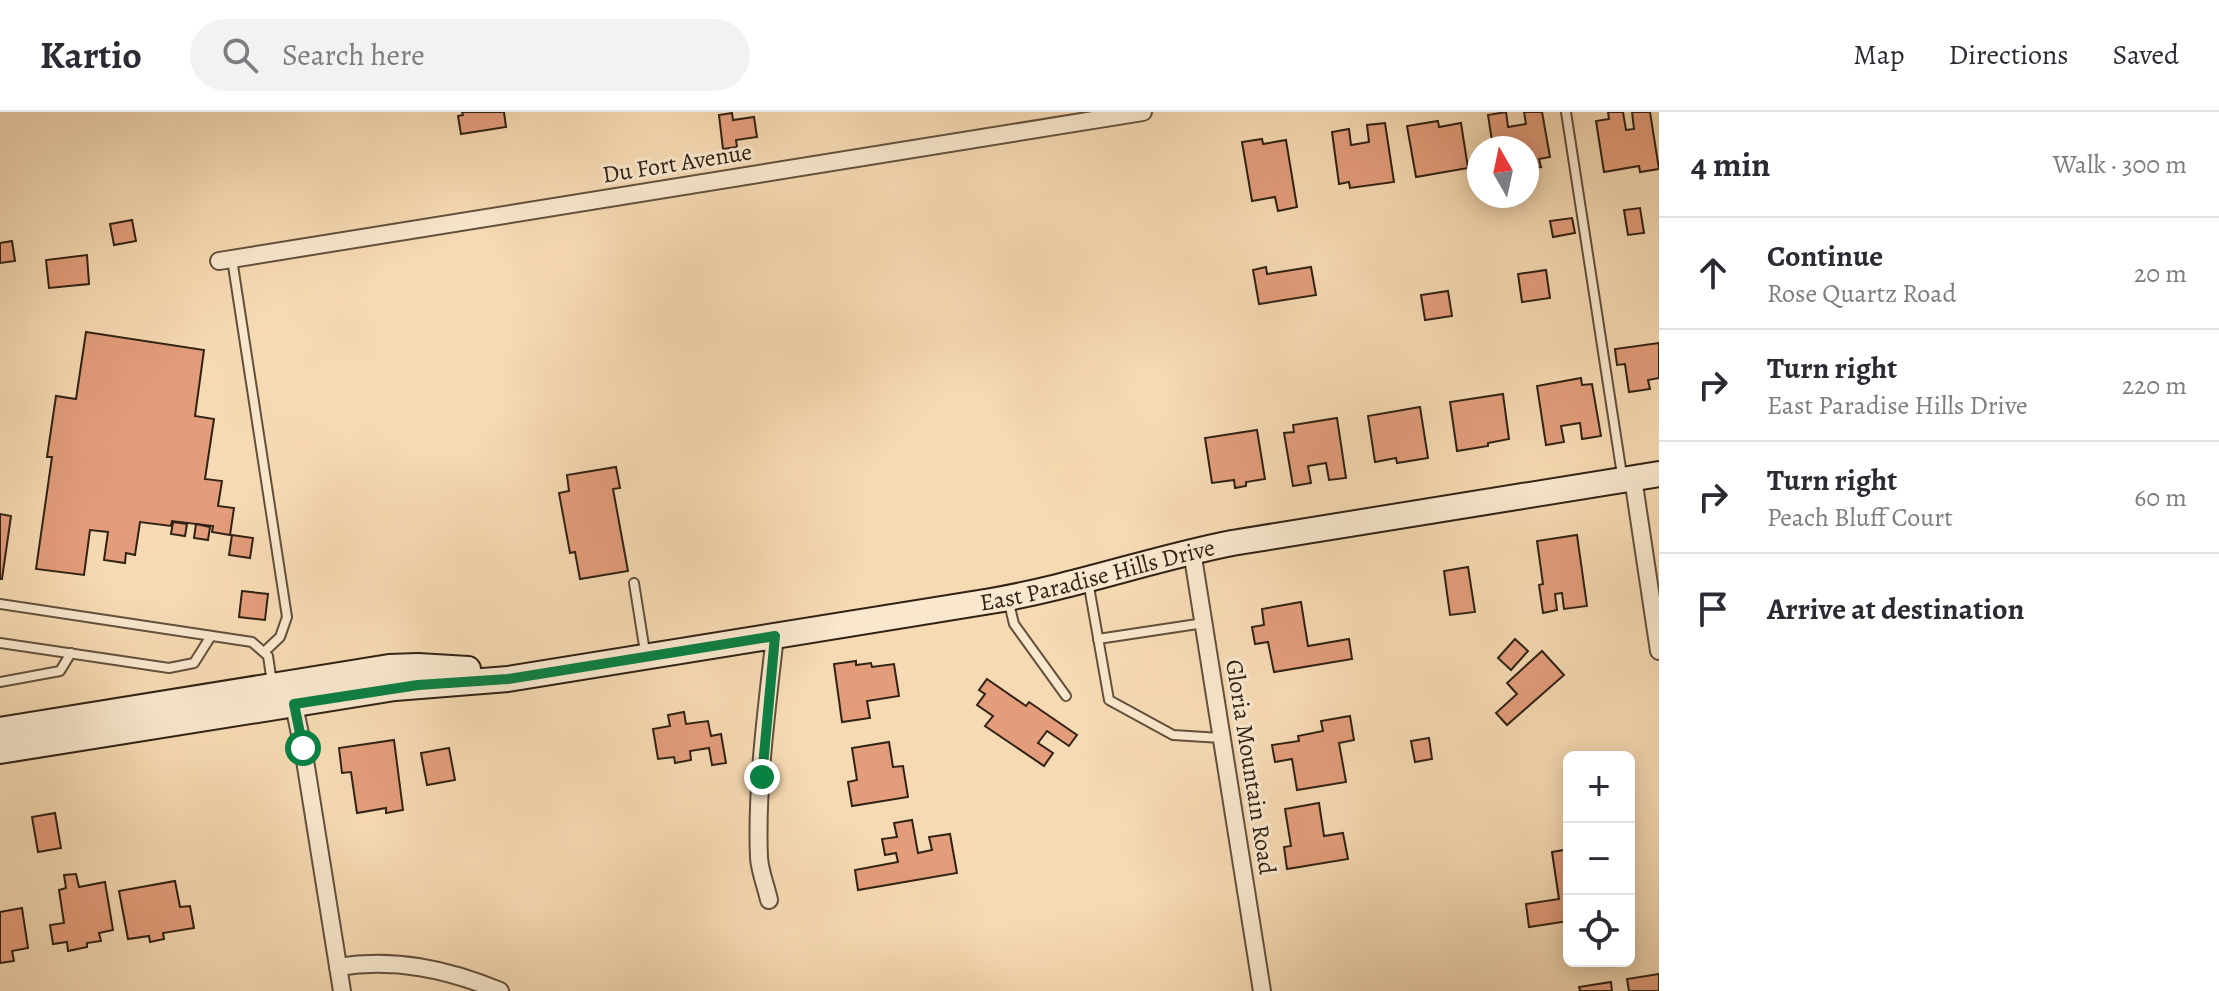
<!DOCTYPE html>
<html lang="en">
<head>
<meta charset="utf-8">
<style>
	body { margin:0; font-family:Alegreya,serif; background:#f2f2f3; color:#2b2b33 }
	.controls { position:absolute; right:24px; bottom:24px; display:grid; overflow:hidden; border-radius:12px; box-shadow:0 4px 20px #0003 }
	.controls button { width:72px; height:72px; display:grid; place-items:center; padding:0; border:0; border-bottom:2px solid #e1e1e2; background:#fff; color:#2b2b33; font:40px sans-serif }
	.compass { position:absolute; left:1467px; top:24px; width:72px; height:72px; border-radius:50%; background:#fff; box-shadow:0 4px 20px #0003; rotate:351deg }
	.stop { position:absolute; width:24px; height:24px; margin:-18px; border:6px solid #0b8043; border-radius:50%; background:#fff }
	.stop.end { background:#0b8043; border-color:#fff; box-shadow:0 2px 8px #0008 }
	.list { margin:0; padding:0; list-style:none }
	h2 { display:flex; justify-content:space-between; align-items:center; height:104px; margin:0; padding:0 32px; font-size:34px }
	h2 small { font-size:26px; font-weight:400; color:#7c7c81 }
	.list li { display:grid; grid-template-columns:52px 1fr auto; gap:24px; align-items:center; box-sizing:border-box; height:112px; padding:0 32px; border-top:2px solid #e1e1e2 }
	.list b { display:block; font-size:30px; white-space:nowrap }
	.list p { margin:0; font-size:26px; white-space:nowrap; color:#7c7c81 }
	.list em { font-size:26px; font-style:normal; color:#7c7c81 }
	.icon { flex:none; width:44px; height:44px; fill:none; stroke:currentColor; stroke-width:2; stroke-linecap:round; stroke-linejoin:round }
	.map { position:relative; flex:none; width:1659px; height:879px; overflow:hidden }
	header { display:flex; align-items:center; gap:48px; box-sizing:border-box; height:112px; padding:0 40px; background:#fff; border-bottom:2px solid #e1e1e2 }
	header strong { font-size:38px }
	nav { display:flex; gap:44px; margin-inline-start:auto; font-size:28px }
	.search { width:560px; height:72px; background:#f2f2f3; display:flex; align-items:center; gap:20px; box-sizing:border-box; padding:0 28px; border-radius:44px; color:#7c7c81; font-size:30px }
	main { display:flex }
	aside { flex:1; background:#fff }
	.map>svg:first-child { display:block }
</style>
</head>
<body>
<header>
<strong>Kartio</strong>
<div class="search"><svg class="icon" aria-label="search" viewBox="0 0 24 24"><circle cx="10" cy="10" r="6"/><path d="M15 15l6 6"/></svg>Search here</div>
<nav><a>Map</a><a>Directions</a><a>Saved</a></nav>
</header>
<main>
<div class="map">
<svg width="1659" height="879" viewBox="0 0 1659 879">
	<rect width="100%" height="100%" fill="#f6dab3"/>
	<filter id="stains"><feTurbulence type="fractalNoise" baseFrequency=".0025" numOctaves="4"/><feColorMatrix values="0 0 0 0 .2 0 0 0 0 .09 0 0 0 0 .02 0 0 0 .5 -.17"/></filter>
	<radialGradient id="worn" r=".72"><stop offset=".6" stop-color="#630" stop-opacity="0"/><stop offset="1" stop-color="#630" stop-opacity=".3"/></radialGradient>
	<!-- building -->
	<g fill="#e39d7b" stroke="#302214" stroke-width="2">
		<path d="M462,0H504L506,15L461,22L458,4L463,3Z"/>
		<path d="M1506,0L1508,15L1526,12L1524,0H1542L1550,45L1539,47L1541,55L1531,56L1533,64L1527,65V36H1493L1488,3Z"/>
		<path d="M1608,0H1623L1626,18L1634,17L1632,0H1650L1659,57L1640,60L1639,54L1604,60L1596,9L1609,7Z"/>
		<path d="M732,1L733,8L754,5L757,25L736,28L737,35L723,37L719,3Z"/>
		<path d="M1438,9L1439,15L1461,11L1468,56L1416,65L1407,14Z"/>
		<path d="M1385,11L1394,70L1350,76L1349,70L1339,72L1332,20L1349,17L1351,33L1369,30L1367,13Z"/>
		<path d="M1262,27L1263,32L1286,28L1297,95L1278,99L1275,85L1252,89L1242,30Z"/>
		<path d="M1640,96L1644,121L1628,123L1624,98Z"/>
		<path d="M1572,106L1575,121L1553,125L1550,109Z"/>
		<path d="M132,108L136,129L114,133L110,112Z"/>
		<path d="M12,129L15,149L0,151V131Z"/>
		<path d="M87,143L89,172L49,176L46,148Z"/>
		<path d="M1266,155L1267,162L1311,155L1316,183L1259,192L1253,158Z"/>
		<path d="M1546,158L1550,186L1522,190L1518,162Z"/>
		<path d="M1448,179L1452,204L1425,208L1421,183Z"/>
		<path d="M86,220L204,238L195,304L214,307L205,367L222,369L218,394L234,396L230,423L212,420L213,414L172,409L171,414L140,410L135,443L126,441L125,451L104,448L108,420L90,418L84,463L36,457L52,345H47L56,284L76,287Z"/>
		<path d="M1659,231V266L1648,268L1650,277L1629,280L1625,252L1617,253L1615,237Z"/>
		<path d="M1581,266L1582,273L1592,272L1601,324L1582,327L1580,311L1561,314L1564,330L1546,333L1537,274Z"/>
		<path d="M1503,282L1509,327L1488,331V334L1457,339L1450,290Z"/>
		<path d="M1420,295L1428,346L1397,351L1396,346L1375,350L1368,304Z"/>
		<path d="M1337,306L1346,366L1329,368L1326,351L1308,354L1311,371L1293,374L1284,321L1294,320L1293,313Z"/>
		<path d="M1257,318L1265,367L1246,370V374L1235,376L1234,368L1212,371L1205,326Z"/>
		<path d="M616,355L620,376L613,377L628,459L580,467L575,440L570,441L559,381L569,379L567,363Z"/>
		<path d="M0,402L11,404L2,467H0Z"/>
		<path d="M173,410L187,412L185,424L171,422Z"/>
		<path d="M196,412L210,415L208,428L194,426Z"/>
		<path d="M232,423L253,426L250,446L229,443Z"/>
		<path d="M1577,423L1587,494L1564,497L1562,481L1555,482L1557,498L1543,501L1539,473L1543,472L1537,429Z"/>
		<path d="M1468,455L1475,500L1450,503L1444,459Z"/>
		<path d="M242,479L268,482L265,508L239,505Z"/>
		<path d="M1301,490L1308,534L1349,527L1352,547L1274,560L1268,530L1255,532L1252,515L1264,513L1262,497Z"/>
		<path d="M1515,527L1528,539L1511,558L1498,546Z"/>
		<path d="M1542,539L1564,563L1507,613L1496,601L1517,582L1507,571Z"/>
		<path d="M856,549V553L871,551L872,555L894,552L899,584L867,589L870,606L842,610L834,552Z"/>
		<path d="M987,567L1026,594L1029,590L1077,623L1069,634L1047,619L1038,631L1053,641L1044,654L985,614L993,604L977,593L985,582L979,578Z"/>
		<path d="M684,600L686,612L708,609L711,624L721,622L726,651L712,653L709,636L690,639L691,648L675,651L674,645L658,647L653,617L670,614L668,603Z"/>
		<path d="M1350,604L1354,628L1339,631L1346,670L1297,678L1292,647L1275,650L1272,633L1299,629L1298,624L1323,619L1321,609Z"/>
		<path d="M1429,626L1432,647L1415,650L1411,629Z"/>
		<path d="M394,628L403,698L386,701V696L357,701L351,660L342,661L339,636Z"/>
		<path d="M889,630L893,655L903,654L908,685L852,694L848,670L857,668L852,636Z"/>
		<path d="M449,636L455,668L427,673L421,641Z"/>
		<path d="M1319,691L1324,724L1343,721L1348,747L1287,757L1284,735L1291,734L1285,697Z"/>
		<path d="M55,701L61,736L38,740L32,705Z"/>
		<path d="M912,708L918,741L932,738L929,725L950,722L957,761L858,778L855,758L898,750L896,741L885,743L882,727L897,725L894,711Z"/>
		<path d="M1569,737V809L1529,815L1526,792L1559,787L1552,740Z"/>
		<path d="M76,762L79,775L105,770L113,818L99,821L101,829L87,831V835L68,839L67,830L53,832L50,813L64,811L59,778L66,776L64,763Z"/>
		<path d="M175,769L180,795L190,794L194,816L163,821L164,827L150,830L149,824L128,827L119,779Z"/>
		<path d="M22,796L28,836L12,839L14,849L0,851V800Z"/>
		<path d="M1659,862V879H1629L1627,867Z"/>
		<path d="M1611,870L1612,879H1580L1579,875Z"/>
	</g>
	<g fill="none" stroke-linecap="round" stroke-linejoin="round">
		<defs>
			<g id="lane">
				<path d="M1566,0L1622,363"/>
				<path d="M232,147L287,505L280,525L264,540"/>
				<path d="M1088,469L1109,588L1173,623L1221,626"/>
				<path d="M634,471L645,540"/>
				<path d="M1008,487L1014,512L1066,584"/>
				<path d="M0,492L252,530L268,544L272,571"/>
				<path d="M1098,527L1204,511"/>
				<path d="M0,531L169,556L194,551L211,524"/>
				<path d="M0,570L60,559L71,541"/>
			</g>
			<g id="street">
				<path d="M219,149L1143,0"/>
				<path d="M1633,366L1659,539"/>
				<path d="M1192,439L1262,879"/>
				<path d="M292,584L303,636L342,879"/>
				<path d="M769,788C766,774 760,760 759,746C756,675 767,595 775,524"/>
				<path d="M338,855C395,846 447,857 500,879"/>
			</g>
			<g id="secondary">
				<path d="M0,618L389,555L418,554L468,557"/>
				<path id="s1" d="M0,639L395,576L508,567L991,489C1073,475 1151,447 1232,431L1659,362"/>
			</g>
		</defs>
		<!-- lane casing -->
		<use href="#lane" stroke="#62503c" stroke-width="12"/>
		<!-- street casing -->
		<use href="#street" stroke="#62503c" stroke-width="20"/>
		<!-- secondary casing -->
		<use href="#secondary" stroke="#302214" stroke-width="28"/>
		<!-- lane -->
		<use href="#lane" stroke="#f9e7ce" stroke-width="8"/>
		<!-- street -->
		<use href="#street" stroke="#f9e7ce" stroke-width="16"/>
		<!-- secondary -->
		<use href="#secondary" stroke="#f9e7ce" stroke-width="24"/>
	</g>
	<g fill="none" stroke-linecap="round" stroke-linejoin="round">
		<!-- route -->
		<path stroke="#0b8043" stroke-width="10" d="M303,636L294,592L418,573L508,567L775,524L762,665"/>
	</g>
	<g text-anchor="middle" dominant-baseline="central" stroke-width="6" stroke-linejoin="round" paint-order="stroke">
		<!-- street labels -->
		<g font-size="24" fill="#302214" stroke="#f9e7ce">
			<text transform="translate(677 51) rotate(-9)">Du Fort Avenue</text>
			<text stroke="none"><textPath href="#s1" startOffset="1112">East Paradise Hills Drive</textPath></text>
			<text transform="translate(1251 655) rotate(81)">Gloria Mountain Road</text>
		</g>
	</g>
	<rect width="100%" height="100%" filter="url(#stains)"/>
	<rect width="100%" height="100%" fill="url(#worn)"/>
</svg>
<div class="controls">
<button>+</button>
<button>−</button>
<button><svg class="icon" aria-label="locate" viewBox="0 0 24 24"><circle cx="12" cy="12" r="6"/><path d="M12 2v4M12 18v4M2 12h4M18 12h4"/></svg></button>
</div>
<svg class="compass" viewBox="-18 -18 36 36"><path d="M0-13l5 13h-10z" fill="#e53935"/><path d="M0 13l5-13h-10z" fill="#7c7c81"/></svg>
<div class="stop" style="left:303px;top:636px"></div>
<div class="stop end" style="left:762px;top:665px"></div>
</div>
<aside>
<h2>4 min<small>Walk · 300 m</small></h2>
<ul class="list">
<li><svg class="icon" aria-label="ahead" viewBox="0 0 24 24"><path d="M12 20V5M6 11l6-6 6 6"/></svg><div><b>Continue</b><p>Rose Quartz Road</p></div><em>20 m</em></li>
<li><svg class="icon" aria-label="right" viewBox="0 0 24 24"><path d="M7 20v-9h11M14 6l5 5-5 5"/></svg><div><b>Turn right</b><p>East Paradise Hills Drive</p></div><em>220 m</em></li>
<li><svg class="icon" aria-label="right" viewBox="0 0 24 24"><path d="M7 20v-9h11M14 6l5 5-5 5"/></svg><div><b>Turn right</b><p>Peach Bluff Court</p></div><em>60 m</em></li>
<li><svg class="icon" aria-label="arrive" viewBox="0 0 24 24"><path d="M6 21V4h12l-3 4 3 4H6"/></svg><div><b>Arrive at destination</b></div></li>
</ul>
</aside>
</main>
</body>
</html>
